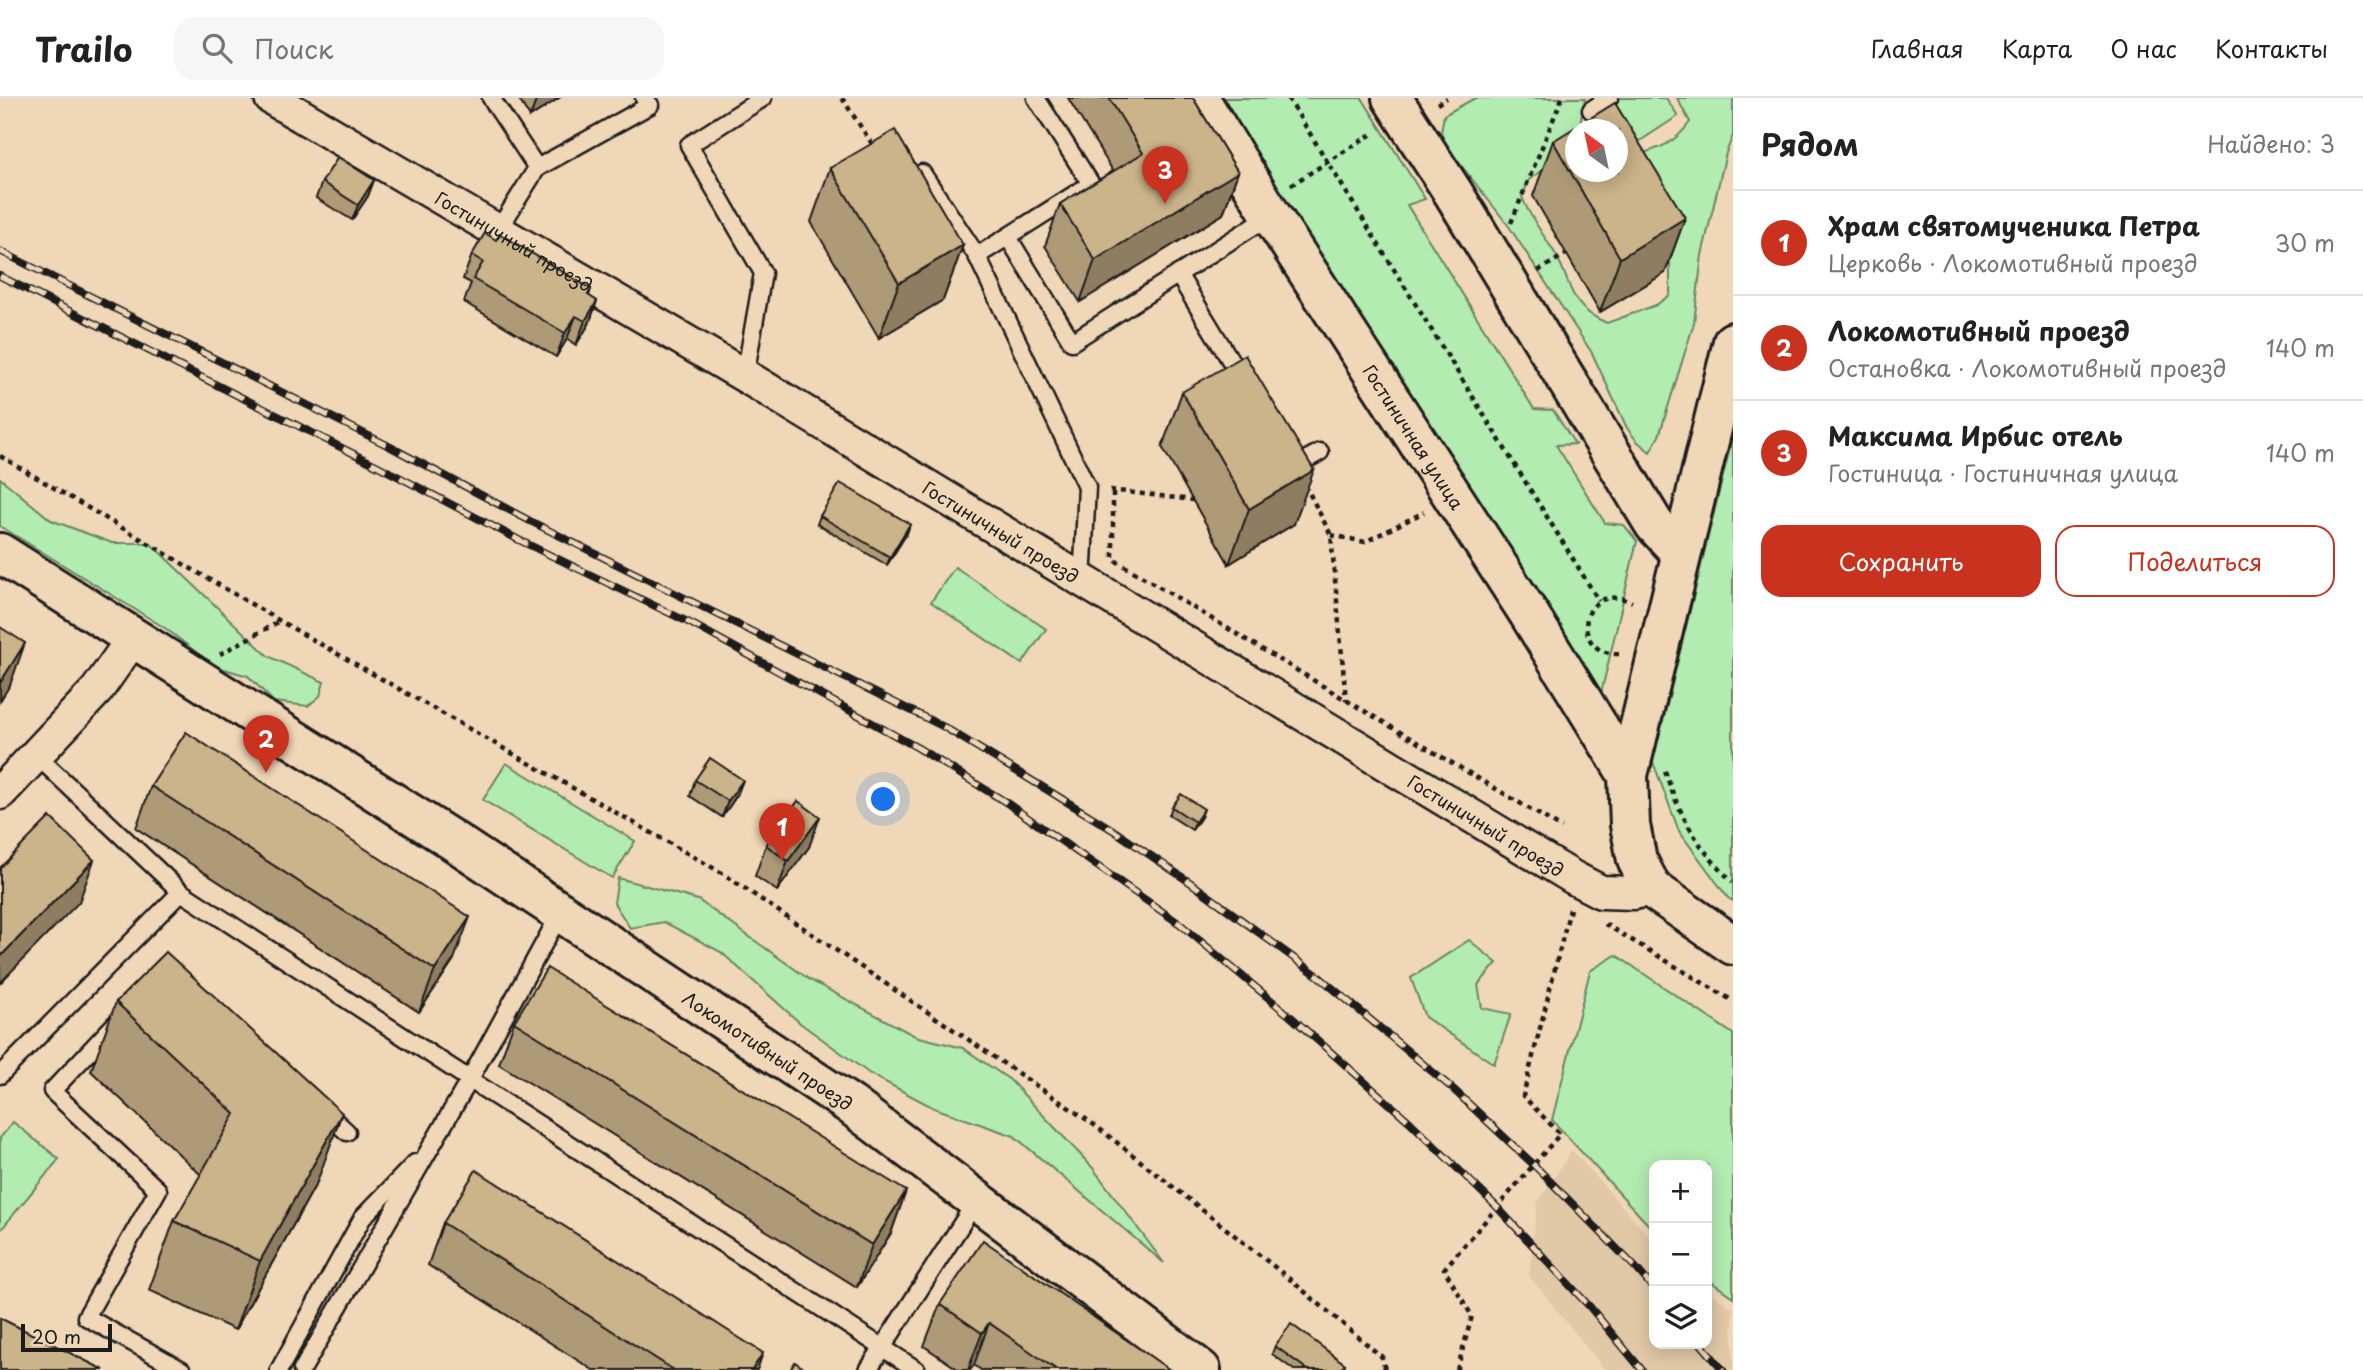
<!DOCTYPE html>
<html lang="ru">
<head>
<meta charset="utf-8">
<style>
	body { margin:0; font-family:"Playpen Sans",sans-serif; background:#f6f6f6; color:#222 }
	.controls { position:absolute; right:21px; bottom:21px; display:grid; overflow:hidden; border-radius:14px; box-shadow:0 4px 18px #0003 }
	.controls button { width:63px; height:63px; display:grid; place-items:center; padding:0; border:0; border-bottom:2px solid #e0e0e0; background:#fff; color:#222; font:35px sans-serif }
	.compass { position:absolute; left:1565px; top:21px; width:63px; height:63px; border-radius:50%; background:#fff; box-shadow:0 4px 18px #0003; rotate:327deg }
	.scale { position:absolute; left:21px; bottom:18px; width:91px; box-sizing:border-box; padding-left:7px; border:4px solid #1c1c1c; border-top:0; font-size:19px; line-height:24px; white-space:nowrap; color:#1c1c1c; -webkit-text-stroke:5px #f0d7b8; paint-order:stroke }
	.you { position:absolute; left:884px; top:702px; width:24px; height:24px; margin:-18px; border:5px solid #fff; border-radius:50%; background:#1a73e8; box-shadow:0 0 0 10px #1a73e833 }
	.badge { display:grid; place-items:center; width:46px; height:46px; border-radius:50%; background:#c8321e; color:#fff; font-size:23px; font-weight:700 }
	.pin { position:absolute; translate:-50% -58px; filter:drop-shadow(0 2px 4px #0008) }
	.pin::after { content:''; position:absolute; top:37px; width:24px; height:21px; background:inherit; clip-path:polygon(0 0,100% 0,50% 100%) }
	.list { margin:0; padding:0; list-style:none }
	h2 { display:flex; justify-content:space-between; align-items:center; height:91px; margin:0; padding:0 28px; font-size:30px }
	h2 small { font-size:23px; font-weight:400; color:#767676 }
	.list li { display:grid; grid-template-columns:46px 1fr auto; gap:21px; align-items:center; box-sizing:border-box; height:105px; padding:0 28px; border-top:2px solid #e0e0e0 }
	.list b { display:block; font-size:26px; white-space:nowrap }
	.list p { margin:0; font-size:23px; white-space:nowrap; color:#767676 }
	.list em { font-size:23px; font-style:normal; color:#767676 }
	.actions { display:flex; gap:14px; padding:21px 28px }
	.actions a { flex:1; padding:16px 0; border:2px solid #c8321e; border-radius:21px; text-align:center; font-size:24px; color:#c8321e }
	.actions .main { background:#c8321e; color:#fff }
	.icon { flex:none; width:38px; height:38px; fill:none; stroke:currentColor; stroke-width:2; stroke-linecap:round; stroke-linejoin:round }
	.map { position:relative; flex:none; width:1733px; height:1272px; overflow:hidden }
	header { display:flex; align-items:center; gap:42px; box-sizing:border-box; height:98px; padding:0 35px; background:#fff; border-bottom:2px solid #e0e0e0 }
	header strong { font-size:33px }
	nav { display:flex; gap:38px; margin-inline-start:auto; font-size:24px }
	.search { width:490px; height:63px; background:#f6f6f6; display:flex; align-items:center; gap:18px; box-sizing:border-box; padding:0 24px; border-radius:21px; color:#767676; font-size:26px }
	main { display:flex }
	aside { flex:1; background:#fff }
	.map>svg:first-child { display:block }
</style>
</head>
<body>
<header>
<strong>Trailo</strong>
<div class="search"><svg class="icon" aria-label="search" viewBox="0 0 24 24"><circle cx="10" cy="10" r="6"/><path d="M15 15l6 6"/></svg>Поиск</div>
<nav><a>Главная</a><a>Карта</a><a>О нас</a><a>Контакты</a></nav>
</header>
<main>
<div class="map">
<svg width="1733" height="1272" viewBox="0 0 1733 1272">
	<rect width="100%" height="100%" fill="#f0d7b8"/>
	<filter id="ink" filterUnits="userSpaceOnUse"><feTurbulence type="fractalNoise" baseFrequency=".0143" numOctaves="2"/><feDisplacementMap in="SourceGraphic" scale="14" xChannelSelector="R" yChannelSelector="G"/><feConvolveMatrix kernelMatrix="1 2 1 2 8 2 1 2 1" color-interpolation-filters="sRGB"/></filter>
	<g filter="url(#ink)">
		<!-- built -->
		<path fill="#e1c8a7" d="M1572,1052L1654,1144V1246H1707V1193L1733,1210V1272H1605L1529,1178L1537,1106Z"/>
		<!-- green -->
		<g fill="#b2ecb1" stroke="#678466" stroke-width="2">
			<path d="M1218,0H1362L1425,101L1407,107L1534,311L1553,312L1575,346L1556,347L1605,425L1624,427L1637,443L1600,600Z"/>
			<path d="M1475,0H1585L1579,31L1576,32L1557,62L1529,82L1522,99C1530,120 1544,137 1556,157C1573,188 1568,209 1607,225L1656,207L1670,197V163L1630,59C1657,51 1673,48 1690,24L1677,0H1733V37L1726,55L1702,157L1694,225L1659,338L1650,354L1637,343L1627,330L1592,255L1508,127L1446,48L1441,34L1444,17Z"/>
			<path d="M1609,0H1666L1678,18L1620,56L1618,32Z"/>
			<path d="M1733,337V803L1728,800L1679,733L1653,664Z"/>
			<path d="M0,380L51,422L112,445H150L268,558L324,584L320,598L308,608L274,604L248,578L214,568L165,530L0,428Z"/>
			<path d="M955,469L1046,531L1022,566L931,504Z"/>
			<path d="M506,665L635,743L612,780L483,702Z"/>
			<path d="M618,780L698,802L810,882L915,938L963,950L1010,982L1092,1069L1164,1165L1014,1038L934,1010L870,976L800,925L721,854L664,824L630,830L614,805Z"/>
			<path d="M1469,842L1497,865L1478,887L1482,910L1511,916L1494,966L1425,919L1411,880Z"/>
			<path d="M1616,857L1733,936V1199L1707,1181V1067H1654V1133L1552,1022L1590,873Z"/>
			<path d="M13,1024L59,1061L0,1133V1040Z"/>
		</g>
		<g fill="none" stroke-linecap="round" stroke-linejoin="round">
			<defs>
				<g id="lane">
					<path d="M491,0L537,70"/>
					<path d="M1591,12L1609,0"/>
					<path d="M922,75L977,158L1091,86L1036,0"/>
					<path d="M497,134L537,70L650,7L644,0"/>
					<path d="M1008,139L1072,244L1271,117"/>
					<path d="M977,158L1087,389L1082,484"/>
					<path d="M1178,176L1243,283"/>
					<path d="M745,278L763,175L689,47L763,0"/>
					<path d="M1291,362L1295,368L1320,354"/>
					<path d="M37,658L181,794L917,1272"/>
					<path d="M117,924L52,993L158,1092L86,1219L182,1272"/>
					<path d="M0,977L181,794"/>
					<path d="M323,1012L347,1034"/>
					<path d="M279,1272L363,1119L415,1065"/>
					<path d="M302,1272L470,981L561,814"/>
					<path d="M868,1272L977,1102"/>
				</g>
				<g id="street">
					<path id="s1" d="M271,0L745,278L1574,780L1601,794L1634,795L1652,791"/>
					<path d="M0,695L97,592L134,539"/>
				</g>
				<g id="secondary">
					<path id="s2" d="M1199,0L1271,117L1529,516L1628,677"/>
					<path d="M1392,0L1454,96L1654,426L1680,454"/>
					<path d="M1733,244L1628,677L1630,727L1637,762L1652,791L1733,847"/>
					<path id="s3" d="M0,455L452,742L851,1007L1201,1272"/>
				</g>
			</defs>
			<!-- lane casing -->
			<use href="#lane" stroke="#1c1c1c" stroke-width="21"/>
			<!-- street casing -->
			<use href="#street" stroke="#1c1c1c" stroke-width="37"/>
			<!-- secondary casing -->
			<use href="#secondary" stroke="#1c1c1c" stroke-width="44"/>
			<!-- path -->
			<g stroke="#1c1c1c" stroke-width="4.5" stroke-dasharray="5 5" stroke-linecap="butt">
				<path d="M842,0L874,49"/>
				<path d="M1288,0L1599,503"/>
				<path d="M1437,6L1447,0"/>
				<path d="M1291,87L1375,34"/>
				<path d="M1511,125L1562,0"/>
				<path d="M1538,173L1566,156"/>
				<path d="M0,358L280,523L722,775L1096,1028L1286,1178L1382,1259L1385,1272"/>
				<path d="M1305,387L1331,437L1346,602"/>
				<path d="M1110,392L1193,402"/>
				<path d="M1113,394V461L1346,602L1562,730"/>
				<path d="M1331,437L1365,444L1424,414"/>
				<path d="M220,556L280,523"/>
				<path d="M1619,556C1567,556 1581,481 1632,504"/>
				<path d="M1665,673C1678,715 1700,754 1733,784"/>
				<path d="M1605,826L1733,903"/>
				<path d="M1457,1272L1472,1218L1444,1171L1560,1036L1523,998L1570,811"/>
			</g>
			<!-- lane -->
			<use href="#lane" stroke="#f0d7b8" stroke-width="16"/>
			<!-- street -->
			<use href="#street" stroke="#f0d7b8" stroke-width="32"/>
			<!-- secondary -->
			<use href="#secondary" stroke="#f0d7b8" stroke-width="38"/>
			<defs>
				<g id="rail">
					<path d="M0,153L385,346L530,423L944,629L1113,732L1191,785L1317,877L1453,991L1534,1067L1636,1170L1654,1191"/>
					<path d="M0,178L380,369L519,442L692,526L918,650L1004,703L1180,826L1290,918L1410,1024L1497,1109L1590,1209L1642,1272"/>
					<path d="M1701,1246L1723,1272"/>
				</g>
			</defs>
			<!-- rail casing -->
			<use href="#rail" stroke="#1c1c1c" stroke-width="8"/>
			<!-- rail -->
			<use href="#rail" stroke="#f0d7b8" stroke-width="5" stroke-dasharray="16" stroke-linecap="butt"/>
		</g>
		<!-- wall -->
		<g fill="#af9a77" stroke="#1c1c1c" stroke-width="2">
			<path d="M518,0H559L530,19Z"/>
			<path d="M1068,0H1193L1238,74L1223,116L1080,204L1045,148L1060,106L1113,73Z"/>
			<path d="M1553,43L1685,120L1665,175L1600,214L1533,98Z"/>
			<path d="M830,70L963,147L943,202L879,240L811,124Z"/>
			<path d="M374,82L368,98L352,122L316,100L322,84Z"/>
			<path d="M496,142L591,191L589,198L597,203L589,226L576,247L567,241L556,259L464,204L471,185L463,181L472,157Z"/>
			<path d="M1182,294L1294,426L1229,466L1162,349Z"/>
			<path d="M820,418L910,426L907,435L887,467L817,426Z"/>
			<path d="M695,682H743L737,697L722,719L690,698Z"/>
			<path d="M151,688L454,861L419,914L136,730Z"/>
			<path d="M1172,709L1201,719L1192,732L1169,717Z"/>
			<path d="M766,747L809,749L777,793L755,778Z"/>
			<path d="M116,904L317,1084L235,1232L149,1192L174,1123L201,1077L91,973Z"/>
			<path d="M514,924L906,1093L891,1135L857,1189L499,966Z"/>
			<path d="M443,1125L752,1272H593L428,1167Z"/>
			<path d="M940,1206L1170,1272H981L974,1267L970,1272H959L924,1248Z"/>
			<path d="M1275,1248L1345,1266L1343,1272H1294L1272,1256Z"/>
		</g>
		<!-- shaded-wall -->
		<g fill="#8e7d61" stroke="#1c1c1c" stroke-width="2">
			<path d="M537,0H559L530,19Z"/>
			<path d="M1238,74L1223,116L1080,204L1095,162Z"/>
			<path d="M374,82L368,98L352,122L358,107Z"/>
			<path d="M1685,120L1665,175L1600,214L1620,160Z"/>
			<path d="M963,147L943,202L879,240L899,185Z"/>
			<path d="M597,203L589,226L576,247L585,223Z"/>
			<path d="M576,218L567,241L556,259L565,235Z"/>
			<path d="M1314,372L1294,426L1229,466L1249,411Z"/>
			<path d="M910,426L907,435L887,467L890,459Z"/>
			<path d="M25,545L10,587L0,603V585Z"/>
			<path d="M743,682L737,697L722,719L728,703Z"/>
			<path d="M1204,711L1201,719L1192,732L1195,724Z"/>
			<path d="M820,719L809,749L777,793L788,763Z"/>
			<path d="M94,762L79,804L0,885V859Z"/>
			<path d="M470,819L454,861L419,914L435,872Z"/>
			<path d="M342,1015L317,1084L235,1232L260,1163Z"/>
			<path d="M906,1093L891,1135L857,1189L872,1147Z"/>
			<path d="M989,1225L974,1267L970,1272H968L982,1235Z"/>
			<path d="M763,1255L757,1272H752Z"/>
		</g>
		<!-- building -->
		<g fill="#cbb38a" stroke="#1c1c1c" stroke-width="2" fill-rule="evenodd">
			<path d="M1109,0H1193L1238,74L1095,162L1060,106L1143,55Z"/>
			<path d="M1615,5L1685,120L1620,160L1553,43ZM1576,32H1618V74H1576Z"/>
			<path d="M895,32L963,147L899,185L830,70Z"/>
			<path d="M338,59L374,82L358,107L322,84Z"/>
			<path d="M485,135L496,142L500,136L591,191L588,197L597,203L585,223L576,218L565,235L473,181L483,164L472,157Z"/>
			<path d="M1245,257L1314,372L1249,411L1182,294Z"/>
			<path d="M840,385L910,426L890,459L820,418Z"/>
			<path d="M0,529L25,545L0,585Z"/>
			<path d="M186,634L470,819L435,872L151,688Z"/>
			<path d="M710,660L743,682L728,703L695,682Z"/>
			<path d="M1181,696L1204,711L1195,724L1172,709Z"/>
			<path d="M798,703L820,719L788,763L766,747Z"/>
			<path d="M50,719L94,762L0,859V770Z"/>
			<path d="M166,854L342,1015L260,1163L174,1123L235,1016L116,904Z"/>
			<path d="M547,870L906,1093L872,1147L514,924Z"/>
			<path d="M476,1072L763,1255L752,1272H674L443,1125Z"/>
			<path d="M983,1142L1170,1272H1057L989,1225L982,1235L940,1206Z"/>
			<path d="M0,1220L104,1272H0Z"/>
			<path d="M1291,1226L1345,1266L1340,1272H1308L1275,1248Z"/>
			<path d="M795,1264L806,1272H790Z"/>
		</g>
	</g>
	<g text-anchor="middle" dominant-baseline="central" stroke-width="6" stroke-linejoin="round" paint-order="stroke">
		<!-- street labels -->
		<g font-size="18" fill="#1c1c1c" stroke="#f0d7b8">
			<text stroke="none"><textPath href="#s1" startOffset="282">Гостиничный проезд</textPath></text>
			<text stroke="none"><textPath href="#s2" startOffset="401">Гостиничная улица</textPath></text>
			<text stroke="none"><textPath href="#s1" startOffset="849">Гостиничный проезд</textPath></text>
			<text stroke="none"><textPath href="#s1" startOffset="1416">Гостиничный проезд</textPath></text>
			<text stroke="none"><textPath href="#s3" startOffset="915">Локомотивный проезд</textPath></text>
		</g>
	</g>
</svg>
<div class="controls">
<button>+</button>
<button>−</button>
<button><svg class="icon" aria-label="layers" viewBox="0 0 24 24"><path d="M12 4l9 5-9 5-9-5zM3 14l9 5 9-5"/></svg></button>
</div>
<svg class="compass" viewBox="-18 -18 36 36"><path d="M0-13l5 13h-10z" fill="#e53935"/><path d="M0 13l5-13h-10z" fill="#767676"/></svg>
<div class="scale">20 m</div>
<div class="you"></div>
<div class="pin badge" style="left:782px;top:763px">1</div>
<div class="pin badge" style="left:266px;top:675px">2</div>
<div class="pin badge" style="left:1165px;top:106px">3</div>
</div>
<aside>
<h2>Рядом<small>Найдено: 3</small></h2>
<ul class="list">
<li><span class="badge">1</span><div><b>Храм святомученика Петра</b><p>Церковь · Локомотивный проезд</p></div><em>30 m</em></li>
<li><span class="badge">2</span><div><b>Локомотивный проезд</b><p>Остановка · Локомотивный проезд</p></div><em>140 m</em></li>
<li><span class="badge">3</span><div><b>Максима Ирбис отель</b><p>Гостиница · Гостиничная улица</p></div><em>140 m</em></li>
</ul>
<div class="actions"><a class="main">Сохранить</a><a>Поделиться</a></div>
</aside>
</main>
</body>
</html>
